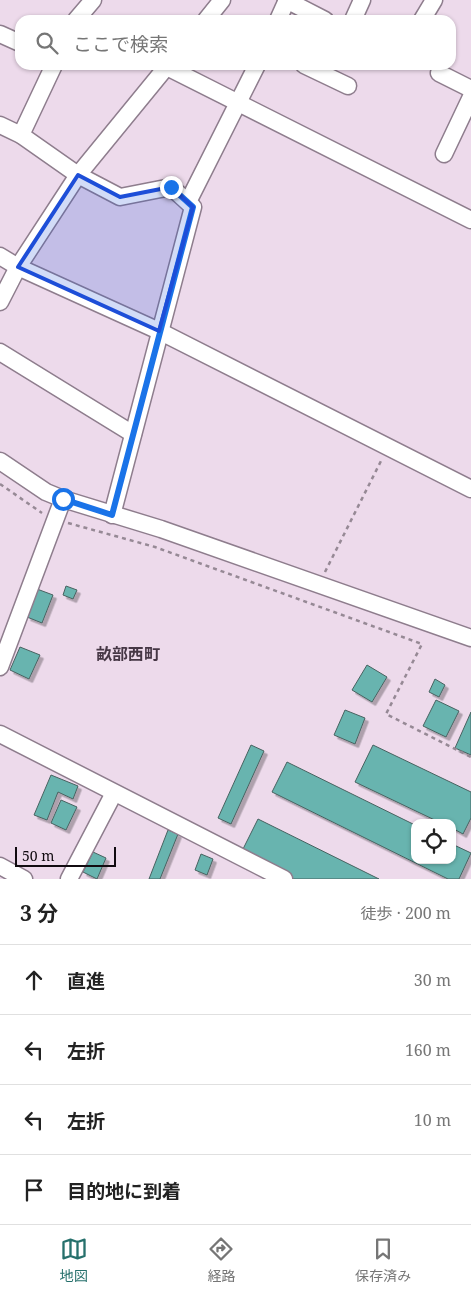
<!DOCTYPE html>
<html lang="ja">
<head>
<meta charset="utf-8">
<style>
	body { margin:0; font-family:"Noto Serif","Noto Sans JP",serif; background:#f6f6f6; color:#222 }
	.controls { position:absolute; right:15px; bottom:15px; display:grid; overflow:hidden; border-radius:10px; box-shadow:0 1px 4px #0004 }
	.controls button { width:45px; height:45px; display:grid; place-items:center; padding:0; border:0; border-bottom:1px solid #e0e0e0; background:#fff; color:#222; font:25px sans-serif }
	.scale { position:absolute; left:15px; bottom:12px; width:101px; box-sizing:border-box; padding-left:5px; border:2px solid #110b10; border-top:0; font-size:14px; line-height:18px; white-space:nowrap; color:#110b10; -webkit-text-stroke:4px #eddaeb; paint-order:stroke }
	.stop { position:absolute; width:15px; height:15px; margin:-11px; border:4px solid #1a73e8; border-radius:50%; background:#fff }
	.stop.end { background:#1a73e8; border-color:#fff; box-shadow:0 1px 5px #0008 }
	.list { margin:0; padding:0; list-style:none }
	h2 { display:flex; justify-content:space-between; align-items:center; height:65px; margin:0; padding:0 20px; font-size:21px }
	h2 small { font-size:16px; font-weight:400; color:#767676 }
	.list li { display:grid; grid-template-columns:32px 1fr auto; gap:15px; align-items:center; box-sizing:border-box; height:70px; padding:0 20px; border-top:1px solid #e0e0e0 }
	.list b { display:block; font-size:19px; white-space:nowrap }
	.list em { font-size:16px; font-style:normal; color:#767676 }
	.icon { flex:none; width:28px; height:28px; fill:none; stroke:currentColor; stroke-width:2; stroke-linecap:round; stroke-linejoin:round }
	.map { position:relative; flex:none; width:471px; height:879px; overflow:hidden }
	.search { position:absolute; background:#fff; box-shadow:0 1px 4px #0004; left:15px; right:15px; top:15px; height:55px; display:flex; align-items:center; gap:12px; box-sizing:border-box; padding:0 18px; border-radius:15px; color:#767676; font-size:19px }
	.sheet { height:345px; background:#fff }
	nav { display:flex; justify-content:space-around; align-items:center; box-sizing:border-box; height:70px; border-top:1px solid #e0e0e0; background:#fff; font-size:14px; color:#767676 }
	nav a { display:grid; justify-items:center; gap:2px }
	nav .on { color:#26706c }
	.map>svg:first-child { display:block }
</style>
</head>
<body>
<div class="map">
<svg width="471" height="879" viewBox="0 0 471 879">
	<defs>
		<filter id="shadow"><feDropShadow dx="3.5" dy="3.5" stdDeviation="0" flood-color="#0004"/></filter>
	</defs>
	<rect width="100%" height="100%" fill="#eddaeb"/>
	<!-- building -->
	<g fill="#67b4af" stroke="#486260" filter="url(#shadow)">
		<path d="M66,586L77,590L73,599L63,595Z"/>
		<path d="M37,589L53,595L42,623L27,617Z"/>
		<path d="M20,647L40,655L29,679L10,670Z"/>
		<path d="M367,665L387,677L372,702L352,690Z"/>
		<path d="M435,679L445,685L439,697L429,692Z"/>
		<path d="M436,700L459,711L446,737L423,726Z"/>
		<path d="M345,710L365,718L355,744L334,735Z"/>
		<path d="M471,712V755L455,748Z"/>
		<path d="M251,745L264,751L231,824L218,818Z"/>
		<path d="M373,745L471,792V818L463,834L452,828V823H441L355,782Z"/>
		<path d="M287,762L415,825V860H452V844L471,853L459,879H448L272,792Z"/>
		<path d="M51,775L78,786L73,799L58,792L47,820L34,815Z"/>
		<path d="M61,800L77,807L66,830L51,823Z"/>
		<path d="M258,819L379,879H293L241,853Z"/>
		<path d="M168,830L178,834L160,879H149Z"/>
		<path d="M93,852L106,858L97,879L83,872Z"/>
		<path d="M201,854L213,859L207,875L195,870Z"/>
	</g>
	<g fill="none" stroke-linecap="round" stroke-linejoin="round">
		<defs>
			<g id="street">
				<path d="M286,0L325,20"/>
				<path d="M76,20L93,0"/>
				<path d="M206,20L222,0"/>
				<path d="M278,20L287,0"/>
				<path d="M353,20L362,0"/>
				<path d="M422,20L434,0"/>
				<path d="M0,34L20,43"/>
				<path d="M163,65L471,220"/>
				<path d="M304,65L348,86"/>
				<path d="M439,73L471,89"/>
				<path d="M0,125L21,135L78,175L120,197L171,187L193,207L112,515"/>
				<path d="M21,135L54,65"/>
				<path d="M444,154L471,97"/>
				<path d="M188,202L257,65"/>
				<path d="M0,256L18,267L159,331L471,489"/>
				<path d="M0,302L18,267L78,175L168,65"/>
				<path d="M0,352L133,434"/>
				<path d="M0,461L46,492L63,499L161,529L471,638"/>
				<path d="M0,667L63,499"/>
				<path d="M0,734L284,879"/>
				<path d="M0,866L24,879"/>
				<path d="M69,879L114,793"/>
			</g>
		</defs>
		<!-- street casing -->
		<use href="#street" stroke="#8e7d8d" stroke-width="19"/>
		<!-- path -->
		<g stroke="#968995" stroke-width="2.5" stroke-dasharray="4 4" stroke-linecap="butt">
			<path d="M0,484L42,513"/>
			<path d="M68,523L155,547L422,644L386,714L471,757"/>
			<path d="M325,572L382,459"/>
		</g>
		<!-- street -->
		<use href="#street" stroke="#fff" stroke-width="16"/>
	</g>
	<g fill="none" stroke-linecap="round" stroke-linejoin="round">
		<!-- route -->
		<path stroke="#1a73e8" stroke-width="6" d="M63,499L112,515L193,207L171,187"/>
	</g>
	<!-- marked area -->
	<path fill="#1d4ed8" fill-opacity="0.2" stroke="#1d4ed8" stroke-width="4" stroke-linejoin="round" d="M78,175L120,197L171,187L193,207L159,331L18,267Z"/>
	<g text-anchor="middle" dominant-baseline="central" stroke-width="4" stroke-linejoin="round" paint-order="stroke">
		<!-- quarter labels -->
		<g font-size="16" font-weight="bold" fill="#463745" stroke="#eddaeb">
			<text x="128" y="654">畝部西町</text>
		</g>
	</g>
</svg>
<div class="controls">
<button><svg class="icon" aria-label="locate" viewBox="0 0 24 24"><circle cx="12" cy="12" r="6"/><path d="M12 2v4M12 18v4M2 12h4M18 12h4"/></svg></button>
</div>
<div class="scale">50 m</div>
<div class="stop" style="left:63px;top:499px"></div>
<div class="stop end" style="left:171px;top:187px"></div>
<div class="search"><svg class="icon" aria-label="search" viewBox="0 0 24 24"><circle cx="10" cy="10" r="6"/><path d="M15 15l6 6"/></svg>ここで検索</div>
</div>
<section class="sheet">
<h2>3 分<small>徒歩 · 200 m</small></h2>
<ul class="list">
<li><svg class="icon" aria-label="ahead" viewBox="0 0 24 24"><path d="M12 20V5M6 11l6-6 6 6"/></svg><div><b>直進</b></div><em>30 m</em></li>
<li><svg class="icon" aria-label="left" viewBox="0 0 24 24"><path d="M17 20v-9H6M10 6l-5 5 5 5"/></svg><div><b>左折</b></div><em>160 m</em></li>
<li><svg class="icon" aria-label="left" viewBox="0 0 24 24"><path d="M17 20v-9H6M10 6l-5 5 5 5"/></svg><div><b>左折</b></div><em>10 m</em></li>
<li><svg class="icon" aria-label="arrive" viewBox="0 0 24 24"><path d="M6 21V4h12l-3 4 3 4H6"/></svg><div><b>目的地に到着</b></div></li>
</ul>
</section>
<nav>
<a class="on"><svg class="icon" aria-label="map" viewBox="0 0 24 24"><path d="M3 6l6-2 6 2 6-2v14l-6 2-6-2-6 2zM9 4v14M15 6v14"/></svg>地図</a>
<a><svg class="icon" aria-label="directions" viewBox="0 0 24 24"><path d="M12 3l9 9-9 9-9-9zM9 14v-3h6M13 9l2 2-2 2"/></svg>経路</a>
<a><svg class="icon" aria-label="saved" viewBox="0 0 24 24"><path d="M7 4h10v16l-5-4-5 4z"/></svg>保存済み</a>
</nav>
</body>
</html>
